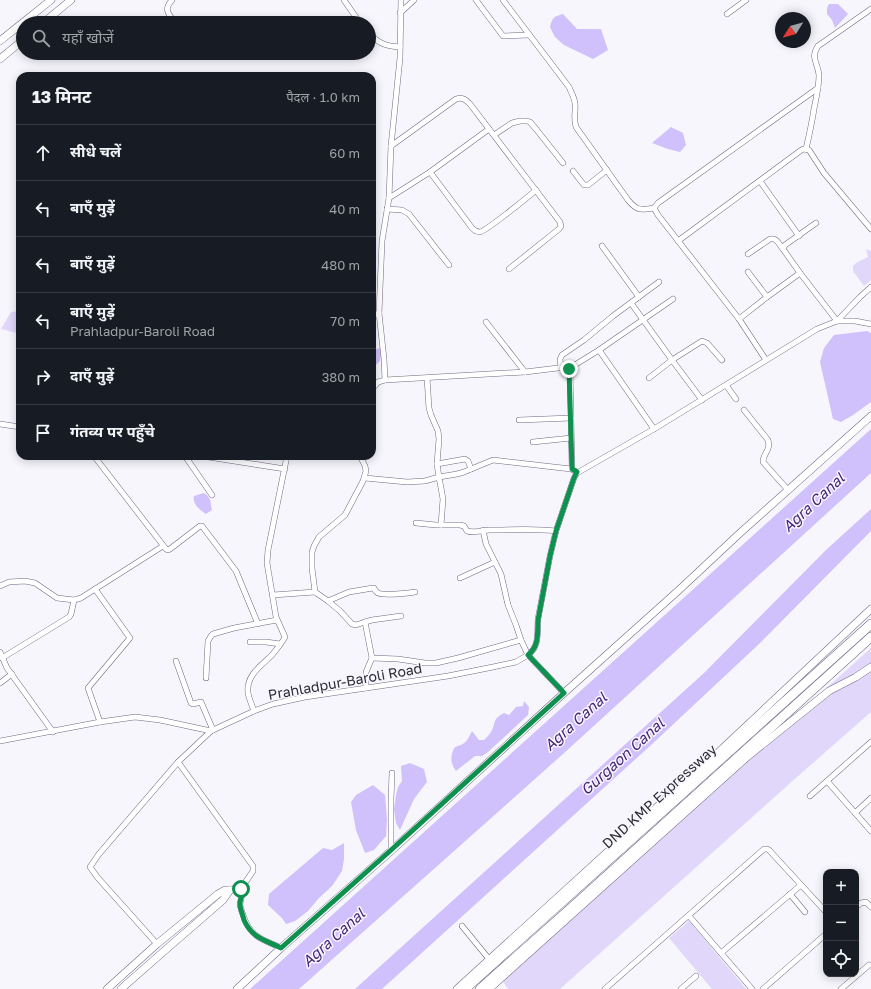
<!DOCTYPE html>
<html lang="hi">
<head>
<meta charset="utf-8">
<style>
	body { margin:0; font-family:"Golos Text","Noto Sans Devanagari",sans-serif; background:#242831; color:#f1f3f6 }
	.controls { position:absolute; right:12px; bottom:12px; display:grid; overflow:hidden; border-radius:8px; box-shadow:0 2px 10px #0003 }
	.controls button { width:36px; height:36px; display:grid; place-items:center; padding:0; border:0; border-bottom:1px solid #363941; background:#171b24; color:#f1f3f6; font:20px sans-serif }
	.compass { position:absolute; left:775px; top:12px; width:36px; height:36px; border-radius:50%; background:#171b24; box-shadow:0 2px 10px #0003; rotate:233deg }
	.stop { position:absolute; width:12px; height:12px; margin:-9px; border:3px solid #0e904e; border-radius:50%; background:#fff }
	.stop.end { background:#0e904e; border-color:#fff; box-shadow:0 1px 4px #0008 }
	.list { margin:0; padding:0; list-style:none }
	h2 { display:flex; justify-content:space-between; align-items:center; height:52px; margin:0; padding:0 16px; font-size:17px }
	h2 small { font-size:13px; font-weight:400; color:#9ea1a6 }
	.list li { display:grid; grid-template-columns:26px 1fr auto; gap:12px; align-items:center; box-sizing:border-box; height:56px; padding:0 16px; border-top:1px solid #363941 }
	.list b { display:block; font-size:15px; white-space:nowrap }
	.list p { margin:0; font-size:13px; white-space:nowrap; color:#9ea1a6 }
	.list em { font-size:13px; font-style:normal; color:#9ea1a6 }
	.icon { flex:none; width:22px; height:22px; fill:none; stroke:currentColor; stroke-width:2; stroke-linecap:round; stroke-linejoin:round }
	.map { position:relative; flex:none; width:871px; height:989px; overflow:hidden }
	.search { position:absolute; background:#171b24; box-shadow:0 2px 10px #0003; left:16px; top:16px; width:360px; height:44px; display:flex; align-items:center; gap:10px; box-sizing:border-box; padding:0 14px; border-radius:22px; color:#9ea1a6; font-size:15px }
	.panel { position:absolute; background:#171b24; box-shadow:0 2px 10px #0003; left:16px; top:72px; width:360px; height:388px; border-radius:12px }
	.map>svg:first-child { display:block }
</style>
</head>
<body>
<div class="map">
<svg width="871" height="989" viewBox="0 0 871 989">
	<rect width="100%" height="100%" fill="#f8f6fd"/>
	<!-- green -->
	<g fill="#e0d7fb">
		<path d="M866,249L871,251V280L864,286L853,271V266L856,263L868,257Z"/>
		<path d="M20,311V334L1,329L11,312Z"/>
		<path d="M871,648V712L797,777L560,989H508L502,980Z"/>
		<path d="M689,921L746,989H712L669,938Z"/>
	</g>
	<!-- water -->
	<g fill="#d0c0fb">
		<path d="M829,4H838L848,14L835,28L832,20L827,14V8Z"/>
		<path d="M563,14L577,29H601L608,50L593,59L564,45L555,37L550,27C553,17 553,17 563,14Z"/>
		<path d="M671,127L683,133L686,145L680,152L668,149L652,143Z"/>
		<path d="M867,331L871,333V402L853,415L841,422L833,419L820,362L824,348L834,335Z"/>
		<path d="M382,347L380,361L372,369V351Z"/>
		<path d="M871,429V473L563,754L299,989H250Z"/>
		<path d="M204,493C212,498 210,502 212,510L206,514C200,510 192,504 194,496Z"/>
		<path d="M871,509V531L759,644L650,746L382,989H355L704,673L826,550Z"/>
		<path d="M524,701L529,707L528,715L488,752L482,756H475L456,771C450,763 450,755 455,747C466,744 467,741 472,731L479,740H484C486,738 489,735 491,732C497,722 491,720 504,713L509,715L516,707L523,706Z"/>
		<path d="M410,763L424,769L427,782L414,799L400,830L396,823L394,809L396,795L398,787L402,781L401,766Z"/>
		<path d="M373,785L385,795L387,820L386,836L374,850L365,853L356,830L351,802L356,795Z"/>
		<path d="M344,843V859L342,871L332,886L319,898L308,911L295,921L286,924L282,918L268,905L269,894L323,848L332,850Z"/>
	</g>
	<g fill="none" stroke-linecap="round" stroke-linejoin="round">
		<defs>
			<g id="street">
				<path d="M172,0C163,10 169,14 175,23"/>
				<path d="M344,0L360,23"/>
				<path d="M476,0L503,36L529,35"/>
				<path d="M503,0L569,87C571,92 574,97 575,103C576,112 573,117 576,127L628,200C637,211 641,210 654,208"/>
				<path d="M400,13L414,0"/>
				<path d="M727,14L746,0"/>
				<path d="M369,33C379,44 386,46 400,47"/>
				<path d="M494,135L512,123L520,121H527L530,122L536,129L563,163"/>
				<path d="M391,146L456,99C462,97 465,99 470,104L560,222L561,226L559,229L509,269"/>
				<path d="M806,149C809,136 812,122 814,109C816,98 819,87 819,75C818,63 810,58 818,46L871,9"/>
				<path d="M573,171L584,185H588L607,170"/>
				<path d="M430,172L472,228C474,230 477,232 480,232C486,231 528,197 536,190"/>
				<path d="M760,181L799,236"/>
				<path d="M389,198L430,172L489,129"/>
				<path d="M387,209L402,210L409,214L449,265"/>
				<path d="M816,223L785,245L783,249L800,273L837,321L860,297L871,287"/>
				<path d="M678,241L800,151L803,149L809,150L824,173L871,229"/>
				<path d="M602,246L639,297"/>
				<path d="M748,254L770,239C776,237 779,244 783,249"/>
				<path d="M748,272L767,297"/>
				<path d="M631,303L672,360L702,400"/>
				<path d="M372,317L379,313"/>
				<path d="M739,319L767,297L800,273"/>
				<path d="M486,322L525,372"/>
				<path d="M599,350L654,429"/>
				<path d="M766,360L739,319L658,215L654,208L658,203L818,88"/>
				<path d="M561,368L560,359L562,355L584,340L613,316L659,282"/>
				<path d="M427,378L429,408L431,415L438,431L439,439L437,464"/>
				<path d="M649,378L672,360L702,341L707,343L722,360"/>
				<path d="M385,380L384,359L379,313L382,241L389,198L391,146L400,58L401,0"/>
				<path d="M726,385L736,399"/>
				<path d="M372,389L378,382L385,380L525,372L558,368H570"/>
				<path d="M744,410L768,440C771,451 763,453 763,462L788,490"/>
				<path d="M519,420L571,418"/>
				<path d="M0,424L20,427"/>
				<path d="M533,442L571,438"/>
				<path d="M94,456L166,549L168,550L170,549L200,526H202L236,571L258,624"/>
				<path d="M185,456L212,495"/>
				<path d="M202,456L285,469"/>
				<path d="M572,469L570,368L599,350L673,299"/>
				<path d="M365,478L407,482L425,481L439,477L437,464L465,459L468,461L471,469"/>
				<path d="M416,523L436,525H460L464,526L467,531C474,533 482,531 489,530C512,530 534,528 556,531"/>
				<path d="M441,525L443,499L439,477L457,474L464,472L493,460L571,469L575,471"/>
				<path d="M483,530L486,544L501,574L508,605L516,625L521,640L528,655C540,646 537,633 538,619L550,556L556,531L574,478L577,473L654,429L817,329L837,321H855L871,324"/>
				<path d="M460,578L495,562"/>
				<path d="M0,586L9,582L25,581L35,583L57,598L74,600L81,598L163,546"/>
				<path d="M95,589L130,638L88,688L100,722"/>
				<path d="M315,592L328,601L340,611L352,624L356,625L365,622L372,658L366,672V688"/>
				<path d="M273,595L315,592L312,568V552L314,546L319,537L345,515L363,481L366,471L365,466L360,456"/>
				<path d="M328,601L349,592L373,588H374C375,591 376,592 378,593C385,596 407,593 415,592"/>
				<path d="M365,622L372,620L401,616"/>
				<path d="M250,642H266L280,644"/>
				<path d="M0,652L7,668L53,732"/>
				<path d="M2,658L69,617L71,614L74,600"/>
				<path d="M372,658L398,659L425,663H436L458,658L521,640"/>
				<path d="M176,661L191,703L193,704L201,702L213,730"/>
				<path d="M206,678L208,641L211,636L213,634L234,628L277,620"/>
				<path d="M0,683L12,674"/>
				<path d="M254,711C252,705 249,699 248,693C246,675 261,666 272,655C276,650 282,643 285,637L276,617L267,563L268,550L287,456"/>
				<path d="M0,741L100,722L135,717L160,720L211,731L254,711L273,704L305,697L448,676L493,667L516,662L528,655L564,693"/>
				<path d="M178,762L253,866V871L241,889"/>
				<path d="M827,781L871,831"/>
				<path d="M810,796L871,742"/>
				<path d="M855,813L871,798"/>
				<path d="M391,851V799L392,773"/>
				<path d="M230,890C233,889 238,885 241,889C244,893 240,900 240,905C241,910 243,915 245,920C252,938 265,940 281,948"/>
				<path d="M790,894L805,912"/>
				<path d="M856,907L861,903L866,902L871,907"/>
				<path d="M689,916L752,989"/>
				<path d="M462,926L489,959"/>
				<path d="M157,944L98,878L90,867L99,854L178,762L211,731"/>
				<path d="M721,953L801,885"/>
				<path d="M605,989L764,849H767L769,850L826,912"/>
				<path d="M681,989L696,976"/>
				<path d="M763,989L826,934"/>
				<path d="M841,989L869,965"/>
			</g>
			<g id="secondary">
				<path d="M43,23L71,0"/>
				<path d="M0,41L51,0"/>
				<path d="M0,59L23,40"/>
				<path d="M107,989L157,944L218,894L225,890H230"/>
				<path d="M121,989L163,952L223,900L230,890"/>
				<path d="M237,989L281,948L391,851L564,693L679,590L740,533L871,416"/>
				<path d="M457,989L659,805L708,762L871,609"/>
				<path d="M489,989L747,757L829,691L856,677L871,667"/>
			</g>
			<g id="highway">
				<path d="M465,989L871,624"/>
				<path d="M480,989L571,908L871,637"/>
			</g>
		</defs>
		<!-- street casing -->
		<use href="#street" stroke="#706884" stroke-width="6"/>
		<!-- secondary casing -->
		<use href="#secondary" stroke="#706884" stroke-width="8"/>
		<!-- highway casing -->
		<use href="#highway" stroke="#706884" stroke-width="10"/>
		<!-- street -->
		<use href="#street" stroke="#fff" stroke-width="5"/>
		<!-- secondary -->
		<use href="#secondary" stroke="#fff" stroke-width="7"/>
		<!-- highway -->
		<use href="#highway" stroke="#fff" stroke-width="9"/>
	</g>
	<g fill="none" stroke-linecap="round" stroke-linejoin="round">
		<!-- route -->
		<path stroke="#0e904e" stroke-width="5" d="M241,889C244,894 240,898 240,904C240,909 243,915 244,920C252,938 265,940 281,948L390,851L564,693L528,655C540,645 537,633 538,620L550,556L556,531L574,478L577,472L572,469L569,369"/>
	</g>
	<g text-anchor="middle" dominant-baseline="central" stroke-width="3" stroke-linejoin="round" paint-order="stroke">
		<!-- street labels -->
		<g font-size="14" fill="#2e2b37" stroke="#f8f6fd">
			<text transform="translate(345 681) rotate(-10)">Prahladpur-Baroli Road</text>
			<text transform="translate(659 796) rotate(-42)">DND KMP Expressway</text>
		</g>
		<!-- water labels -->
		<g font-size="15" font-style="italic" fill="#462578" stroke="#f8f6fd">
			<text transform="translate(813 502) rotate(-43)">Agra Canal</text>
			<text transform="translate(575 721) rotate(-42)">Agra Canal</text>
			<text transform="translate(622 756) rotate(-42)">Gurgaon Canal</text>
			<text transform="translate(333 937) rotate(-42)">Agra Canal</text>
		</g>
	</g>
</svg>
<div class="controls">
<button>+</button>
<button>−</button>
<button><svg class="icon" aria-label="locate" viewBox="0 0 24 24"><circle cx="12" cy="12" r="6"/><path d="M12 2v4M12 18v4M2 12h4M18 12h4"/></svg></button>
</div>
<svg class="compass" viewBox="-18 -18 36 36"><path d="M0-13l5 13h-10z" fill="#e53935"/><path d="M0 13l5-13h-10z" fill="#9ea1a6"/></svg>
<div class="stop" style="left:241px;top:889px"></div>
<div class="stop end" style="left:569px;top:369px"></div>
<div class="search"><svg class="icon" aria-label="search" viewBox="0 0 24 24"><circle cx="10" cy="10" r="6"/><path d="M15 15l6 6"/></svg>यहाँ खोजें</div>
<section class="panel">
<h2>13 मिनट<small>पैदल · 1.0 km</small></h2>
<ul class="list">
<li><svg class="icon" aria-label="ahead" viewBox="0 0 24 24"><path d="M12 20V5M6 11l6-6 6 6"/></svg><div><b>सीधे चलें</b></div><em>60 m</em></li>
<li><svg class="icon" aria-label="left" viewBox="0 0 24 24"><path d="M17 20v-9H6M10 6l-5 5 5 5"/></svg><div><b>बाएँ मुड़ें</b></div><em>40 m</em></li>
<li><svg class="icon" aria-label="left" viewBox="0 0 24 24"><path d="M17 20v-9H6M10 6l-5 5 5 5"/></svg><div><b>बाएँ मुड़ें</b></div><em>480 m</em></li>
<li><svg class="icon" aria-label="left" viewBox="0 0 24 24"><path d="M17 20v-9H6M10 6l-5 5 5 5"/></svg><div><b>बाएँ मुड़ें</b><p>Prahladpur-Baroli Road</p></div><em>70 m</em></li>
<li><svg class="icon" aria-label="right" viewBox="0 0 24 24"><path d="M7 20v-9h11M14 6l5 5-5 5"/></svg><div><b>दाएँ मुड़ें</b></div><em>380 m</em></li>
<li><svg class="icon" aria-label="arrive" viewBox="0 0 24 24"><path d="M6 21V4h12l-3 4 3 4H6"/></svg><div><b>गंतव्य पर पहुँचे</b></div></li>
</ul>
</section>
</div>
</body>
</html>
